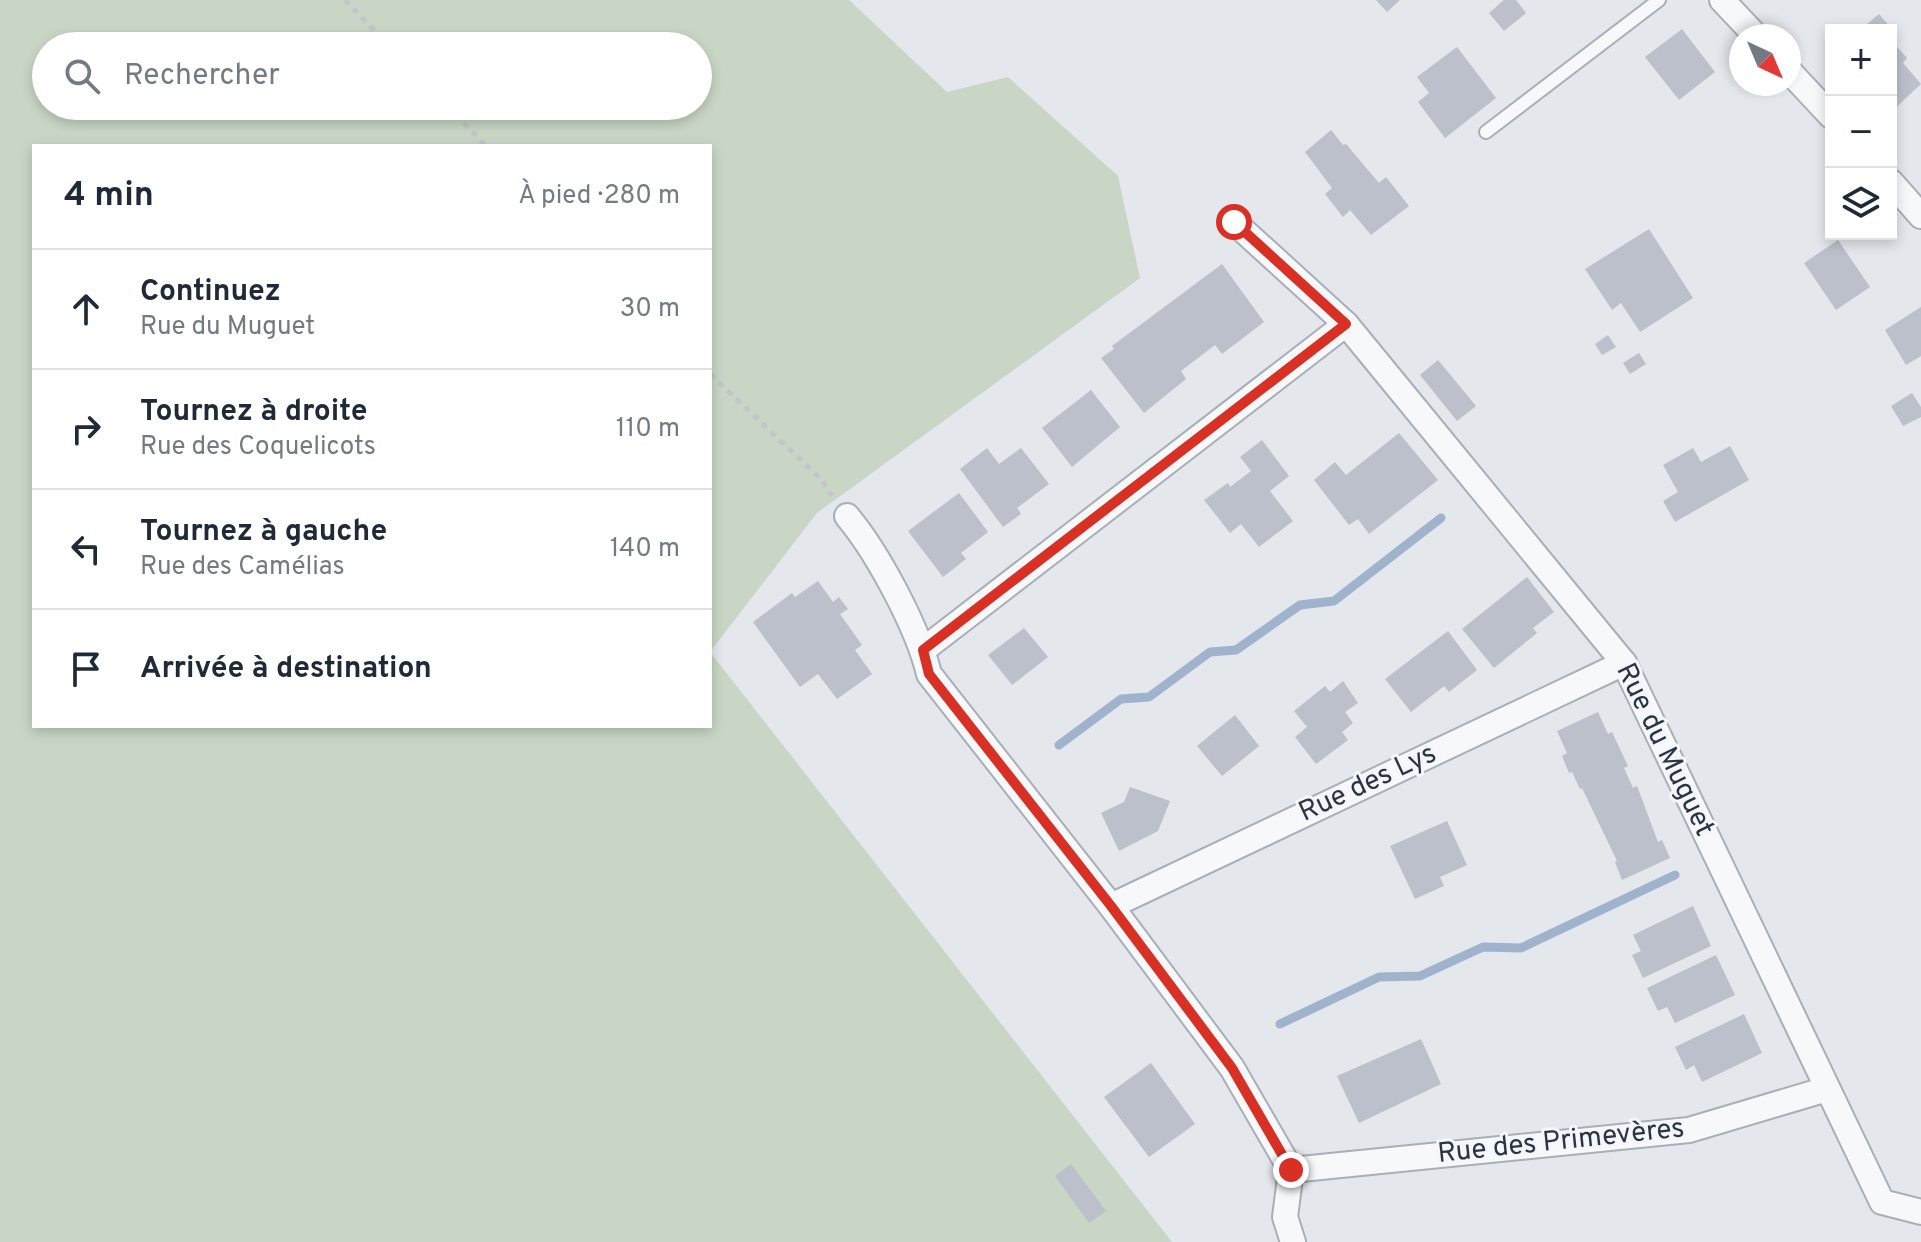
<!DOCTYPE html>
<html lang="fr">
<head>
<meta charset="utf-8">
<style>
	body { margin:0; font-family:Overpass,sans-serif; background:#f6f6f7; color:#1f2937 }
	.controls { position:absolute; right:24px; top:24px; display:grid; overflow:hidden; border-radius:0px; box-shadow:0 4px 12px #0003 }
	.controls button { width:72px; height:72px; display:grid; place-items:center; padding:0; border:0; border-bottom:2px solid #e0e1e3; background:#fff; color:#1f2937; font:40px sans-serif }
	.compass { position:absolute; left:1729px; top:24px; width:72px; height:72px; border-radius:50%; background:#fff; box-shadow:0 4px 12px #0003; rotate:136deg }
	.stop { position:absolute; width:24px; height:24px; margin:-18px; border:6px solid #d93025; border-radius:50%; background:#fff }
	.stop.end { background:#d93025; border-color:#fff; box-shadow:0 2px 8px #0008 }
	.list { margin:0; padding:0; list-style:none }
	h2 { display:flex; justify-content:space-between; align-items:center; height:104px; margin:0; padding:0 32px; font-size:34px }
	h2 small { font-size:26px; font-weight:400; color:#747a83 }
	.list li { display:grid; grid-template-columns:52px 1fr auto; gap:24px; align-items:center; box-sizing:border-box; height:120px; padding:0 32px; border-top:2px solid #e0e1e3 }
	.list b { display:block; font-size:30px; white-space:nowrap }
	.list p { margin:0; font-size:26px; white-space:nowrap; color:#747a83 }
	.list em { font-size:26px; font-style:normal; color:#747a83 }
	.icon { flex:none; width:44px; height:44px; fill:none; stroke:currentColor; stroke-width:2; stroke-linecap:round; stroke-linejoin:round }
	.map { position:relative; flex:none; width:1921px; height:1242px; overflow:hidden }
	.search { position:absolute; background:#fff; box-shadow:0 4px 12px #0003; left:32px; top:32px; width:680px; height:88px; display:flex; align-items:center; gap:20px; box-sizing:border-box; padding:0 28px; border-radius:44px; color:#747a83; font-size:30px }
	.panel { position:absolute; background:#fff; box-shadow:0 4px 12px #0003; left:32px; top:144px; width:680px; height:584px; border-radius:0px }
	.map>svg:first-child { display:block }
</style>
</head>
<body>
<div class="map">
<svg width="1921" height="1242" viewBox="0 0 1921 1242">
	<rect width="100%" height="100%" fill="#e4e7ec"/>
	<!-- green -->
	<path fill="#c9d6c5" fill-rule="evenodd" d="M0,0H849L947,92L1008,77L1118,176L1140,278L817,513L710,652L1172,1242H0ZM46,46H698V106H46ZM34,146H710V726H34Z"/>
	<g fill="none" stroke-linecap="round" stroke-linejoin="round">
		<!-- stream -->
		<g stroke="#9fb4cc" stroke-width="9">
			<path d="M1059,745L1121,699L1149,697L1210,652L1236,650L1300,605L1334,601L1441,518"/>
			<path d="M1280,1024L1379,977L1420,976L1483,947L1521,948L1675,875"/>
		</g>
	</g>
	<!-- building -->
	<g fill="#bbc0ca">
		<path d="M1376,0H1400L1387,12Z"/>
		<path d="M1504,0H1516L1526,13L1504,31L1489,13Z"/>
		<path d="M1879,14L1897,35L1891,40L1907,58L1903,63L1921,84L1891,112V30H1860Z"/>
		<path d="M1682,29L1715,72L1679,100L1645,57Z"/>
		<path d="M1457,47L1496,98L1445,138L1418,102L1429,93L1417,77Z"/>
		<path d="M1331,130L1343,145L1346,144L1379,183L1386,177L1409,206L1371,235L1350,210L1343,217L1325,194L1332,188L1305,152Z"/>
		<path d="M1649,229L1693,298L1640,332L1621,303L1612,310L1585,269Z"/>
		<path d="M1838,240L1870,287L1836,310L1804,263Z"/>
		<path d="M1222,264L1264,322L1222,354L1215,345L1181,371L1186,379L1144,413L1101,358L1114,349L1112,346Z"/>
		<path d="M1921,307V356L1906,365L1885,330Z"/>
		<path d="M1608,335L1616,347L1602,355L1595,344Z"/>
		<path d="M1639,353L1646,364L1630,374L1623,363Z"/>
		<path d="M1438,360L1476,406L1457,421L1420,375Z"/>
		<path d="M1091,390L1120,427L1072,467L1042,428Z"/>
		<path d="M1912,393L1921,407V417L1903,426L1891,406Z"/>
		<path d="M1399,433L1438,480L1369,534L1358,519L1349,525L1314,480L1335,462L1346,475Z"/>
		<path d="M1262,440L1289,476L1270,491L1293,521L1259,547L1241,524L1230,533L1204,500L1228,483L1230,487L1251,471L1240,457Z"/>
		<path d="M1730,446L1749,480L1675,522L1663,501L1678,492L1663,465L1693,448L1701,462Z"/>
		<path d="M987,448L999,464L1021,448L1049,484L1017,508L1021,514L1003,527L960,469Z"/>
		<path d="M959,493L988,532L961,553L966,559L943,577L908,531Z"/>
		<path d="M1527,577L1554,612L1533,628L1537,633L1494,668L1462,629Z"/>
		<path d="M818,581L833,602L839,597L848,609L840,614L862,645L855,650L872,674L837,699L818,674L800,687L753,622L792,593L795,597Z"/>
		<path d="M1024,628L1048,657L1012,685L988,655Z"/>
		<path d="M1448,631L1477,670L1449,692L1444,686L1411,712L1385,679Z"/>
		<path d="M1343,681L1358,703L1345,712L1353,723L1342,732L1348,740L1316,764L1295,737L1307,727L1294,711L1325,686L1330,692Z"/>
		<path d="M1598,712L1608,734L1612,732L1628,766L1624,768L1633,788L1637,786L1658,842L1662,840L1670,858L1622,880L1615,862L1617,861L1582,788L1580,789L1572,772L1569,773L1562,756L1567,753L1557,731Z"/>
		<path d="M1235,715L1259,746L1222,776L1197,746Z"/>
		<path d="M1130,787L1170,801L1158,831L1119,851L1101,813L1124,802Z"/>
		<path d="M1447,821L1467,865L1440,877L1444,886L1415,899L1390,846Z"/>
		<path d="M1693,906L1711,946L1643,978L1632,955L1641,951L1633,935Z"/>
		<path d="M1716,955L1735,995L1675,1023L1667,1007L1658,1011L1647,988Z"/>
		<path d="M1744,1014L1762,1053L1702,1082L1694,1065L1686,1070L1675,1047Z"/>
		<path d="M1421,1039L1441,1084L1359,1123L1337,1076Z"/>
		<path d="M1151,1063L1195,1124L1149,1157L1104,1097Z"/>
		<path d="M1071,1164L1106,1211L1089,1223L1055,1176Z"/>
	</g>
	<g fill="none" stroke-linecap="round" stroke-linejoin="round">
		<defs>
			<path id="lane" d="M1486,132L1659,0"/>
			<g id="street">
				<path d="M1722,0L1756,36"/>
				<path d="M1789,71L1831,116"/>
				<path d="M1891,182L1921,216"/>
				<path d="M1234,222L1346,324L1624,663L1882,1202L1921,1212"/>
				<path d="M847,516C878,553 918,628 929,674L1111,906L1232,1068L1291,1170L1285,1217L1293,1242"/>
				<path d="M923,650L1346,324"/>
				<path d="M1111,906L1624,663"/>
				<path d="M1291,1170L1689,1130L1827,1089"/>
			</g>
		</defs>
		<!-- lane casing -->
		<use href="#lane" stroke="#a9aeb7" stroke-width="16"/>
		<!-- street casing -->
		<use href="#street" stroke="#a9aeb7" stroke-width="28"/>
		<!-- path -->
		<g stroke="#c2c5cb" stroke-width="5" stroke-dasharray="6 6" stroke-linecap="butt">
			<path d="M345,0L389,46"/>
			<path d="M447,106L486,146"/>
			<path d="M710,374L821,479L832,496"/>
		</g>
		<!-- lane -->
		<use href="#lane" stroke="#f7f8fa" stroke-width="12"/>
		<!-- street -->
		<use href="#street" stroke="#f7f8fa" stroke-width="24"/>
	</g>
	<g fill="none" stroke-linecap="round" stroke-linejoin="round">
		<!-- route -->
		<path stroke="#d93025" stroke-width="10" d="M1234,222L1346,324L923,650L929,674L1111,906L1232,1068L1291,1170"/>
	</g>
	<g text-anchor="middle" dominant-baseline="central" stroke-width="6" stroke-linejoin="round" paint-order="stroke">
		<!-- street labels -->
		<g font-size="28" fill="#2b3445" stroke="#f4f6f9">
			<text transform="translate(1664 750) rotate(64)">Rue du Muguet</text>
			<text transform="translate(1368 784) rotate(-25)">Rue des Lys</text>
			<text transform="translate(1561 1142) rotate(-6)">Rue des Primevères</text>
		</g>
	</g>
</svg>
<div class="controls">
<button>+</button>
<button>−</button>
<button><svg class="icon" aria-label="layers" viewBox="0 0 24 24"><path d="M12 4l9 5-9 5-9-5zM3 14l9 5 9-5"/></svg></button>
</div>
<svg class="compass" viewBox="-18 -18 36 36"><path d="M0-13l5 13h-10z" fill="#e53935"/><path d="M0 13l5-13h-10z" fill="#747a83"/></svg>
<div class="stop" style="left:1234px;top:222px"></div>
<div class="stop end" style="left:1291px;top:1170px"></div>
<div class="search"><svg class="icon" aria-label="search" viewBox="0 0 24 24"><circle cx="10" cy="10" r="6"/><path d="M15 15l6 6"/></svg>Rechercher</div>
<section class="panel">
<h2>4 min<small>À pied · 280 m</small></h2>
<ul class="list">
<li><svg class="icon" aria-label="ahead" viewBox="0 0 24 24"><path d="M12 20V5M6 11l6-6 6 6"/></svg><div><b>Continuez</b><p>Rue du Muguet</p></div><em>30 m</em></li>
<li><svg class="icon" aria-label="right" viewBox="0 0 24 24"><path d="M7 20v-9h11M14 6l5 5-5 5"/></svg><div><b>Tournez à droite</b><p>Rue des Coquelicots</p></div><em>110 m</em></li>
<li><svg class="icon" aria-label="left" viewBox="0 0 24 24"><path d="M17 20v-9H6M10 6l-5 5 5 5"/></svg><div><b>Tournez à gauche</b><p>Rue des Camélias</p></div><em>140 m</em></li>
<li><svg class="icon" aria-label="arrive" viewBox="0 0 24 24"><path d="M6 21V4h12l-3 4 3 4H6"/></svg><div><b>Arrivée à destination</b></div></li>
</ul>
</section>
</div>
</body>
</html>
